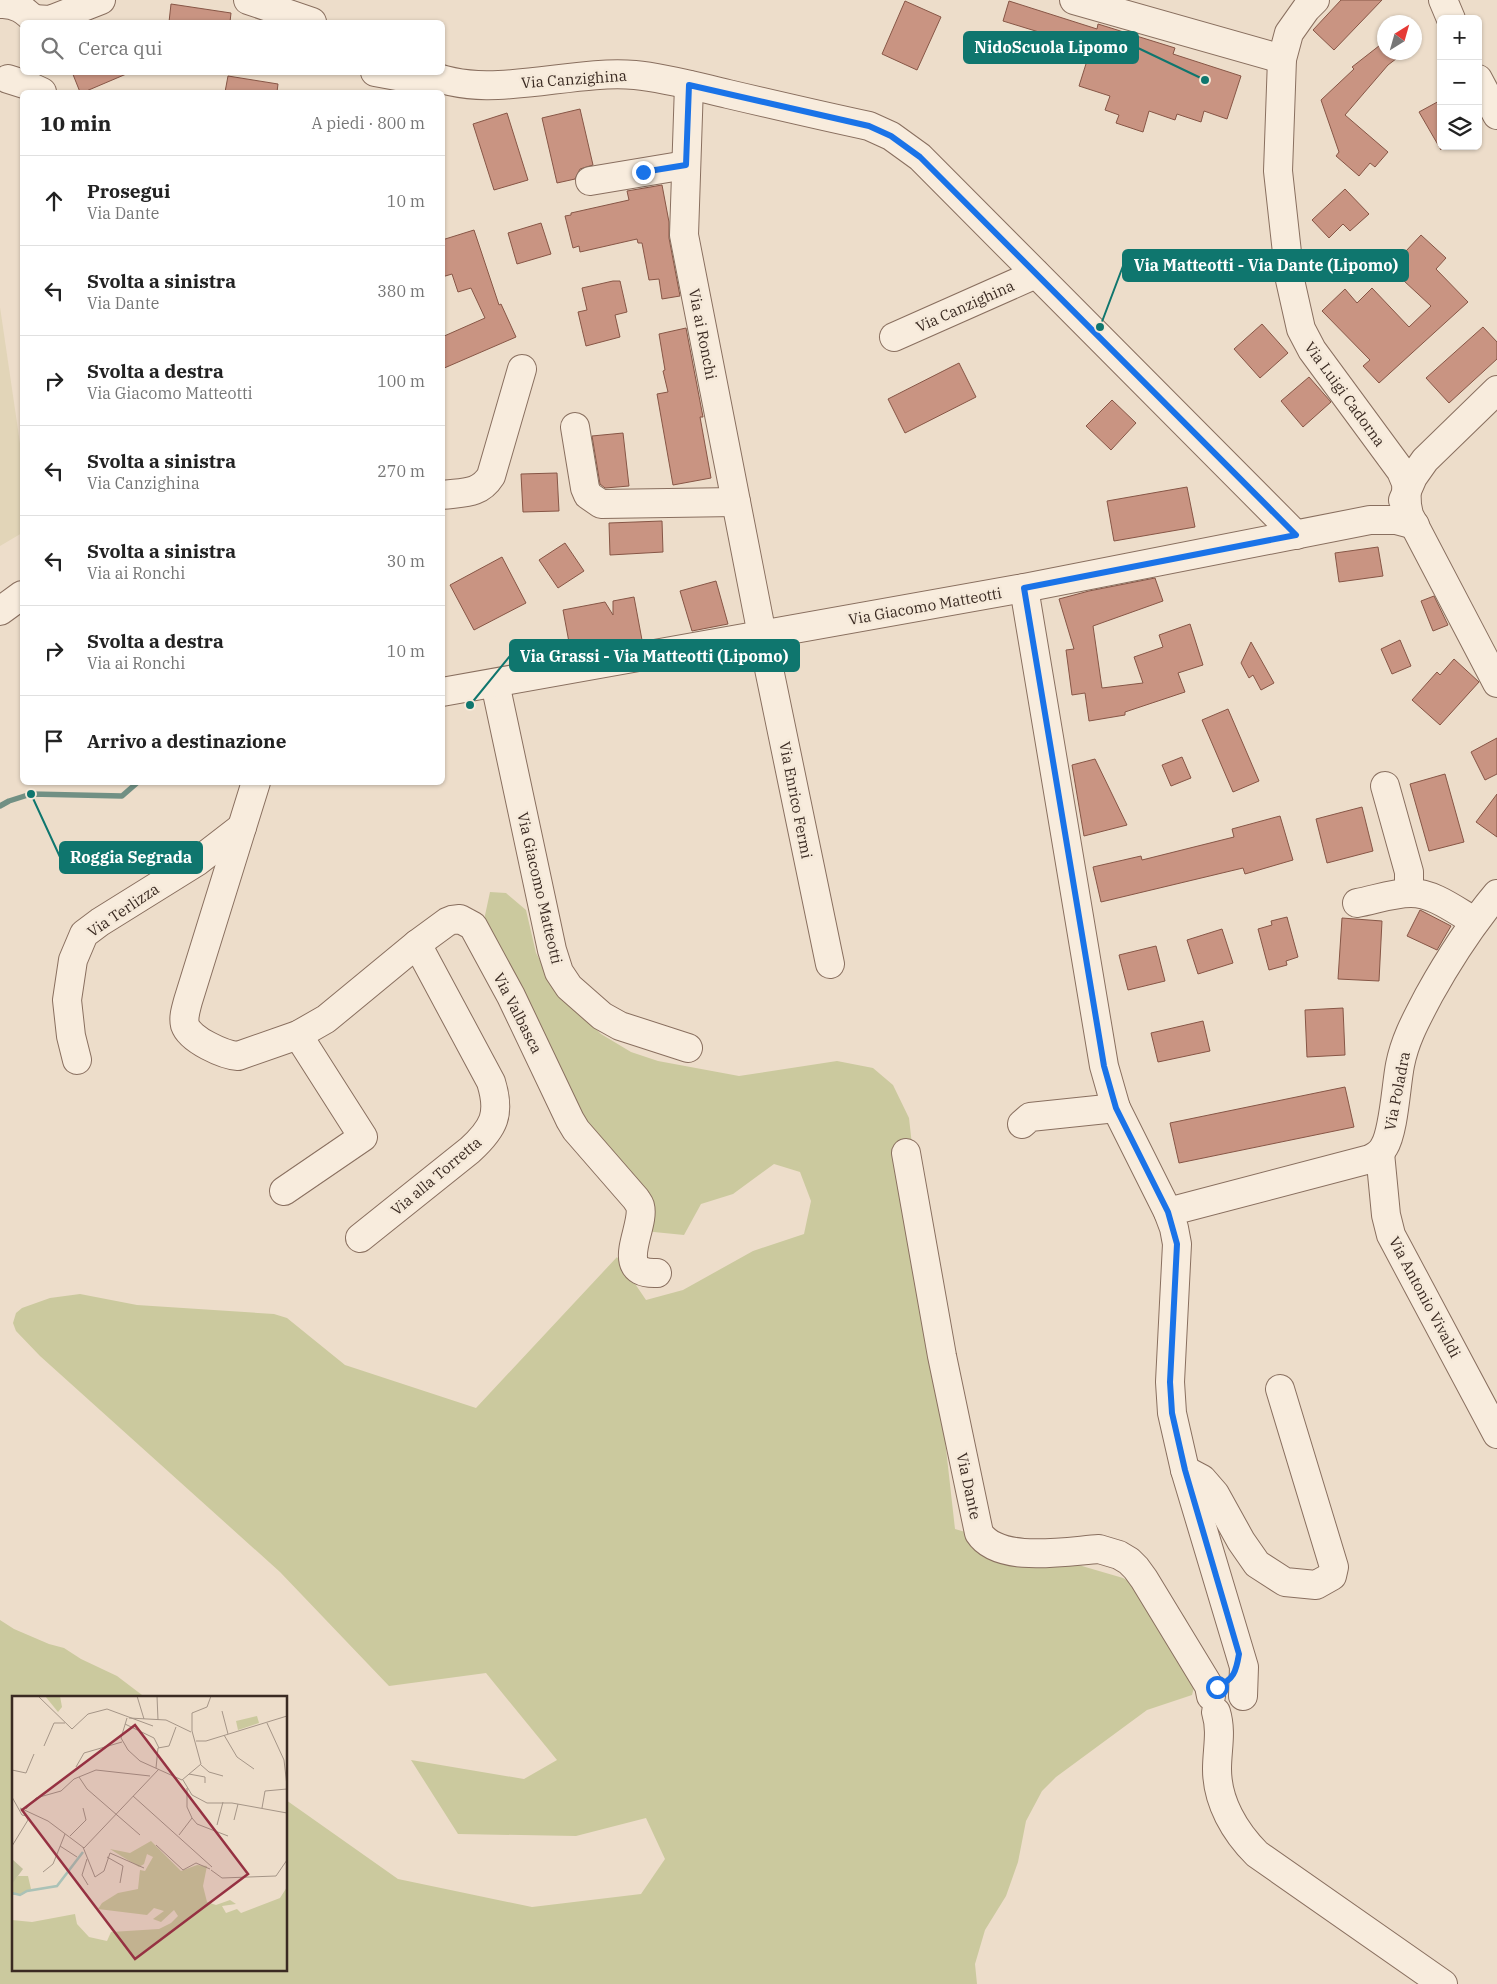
<!DOCTYPE html>
<html lang="it">
<head>
<meta charset="utf-8">
<style>
	body { margin:0; font-family:"IBM Plex Serif",serif; background:#f6f6f6; color:#222 }
	.controls { position:absolute; right:15px; top:15px; display:grid; overflow:hidden; border-radius:8px; box-shadow:0 1px 4px #0004 }
	.controls button { width:45px; height:45px; display:grid; place-items:center; padding:0; border:0; border-bottom:1px solid #e0e0e0; background:#fff; color:#222; font:25px sans-serif }
	.compass { position:absolute; left:1377px; top:15px; width:45px; height:45px; border-radius:50%; background:#fff; box-shadow:0 1px 4px #0004; rotate:37deg }
	.stop { position:absolute; width:15px; height:15px; margin:-11px; border:4px solid #1a73e8; border-radius:50%; background:#fff }
	.stop.end { background:#1a73e8; border-color:#fff; box-shadow:0 1px 5px #0008 }
	.list { margin:0; padding:0; list-style:none }
	h2 { display:flex; justify-content:space-between; align-items:center; height:65px; margin:0; padding:0 20px; font-size:21px }
	h2 small { font-size:16px; font-weight:400; color:#767676 }
	.list li { display:grid; grid-template-columns:32px 1fr auto; gap:15px; align-items:center; box-sizing:border-box; height:90px; padding:0 20px; border-top:1px solid #e0e0e0 }
	.list b { display:block; font-size:19px; white-space:nowrap }
	.list p { margin:0; font-size:16px; white-space:nowrap; color:#767676 }
	.list em { font-size:16px; font-style:normal; color:#767676 }
	.icon { flex:none; width:28px; height:28px; fill:none; stroke:currentColor; stroke-width:2; stroke-linecap:round; stroke-linejoin:round }
	.map { position:relative; flex:none; width:1497px; height:1984px; overflow:hidden }
	.search { position:absolute; background:#fff; box-shadow:0 1px 4px #0004; left:20px; top:20px; width:425px; height:55px; display:flex; align-items:center; gap:12px; box-sizing:border-box; padding:0 18px; border-radius:8px; color:#767676; font-size:19px }
	.panel { position:absolute; background:#fff; box-shadow:0 1px 4px #0004; left:20px; top:90px; width:425px; height:695px; border-radius:8px }
	.map>svg:first-child { display:block }
</style>
</head>
<body>
<div class="map">
<svg width="1497" height="1984" viewBox="0 0 1497 1984">
	<rect width="100%" height="100%" fill="#edddca"/>
	<!-- farmland -->
	<path fill="#e2d5b8" d="M0,307L22,457V533L0,546Z"/>
	<!-- green -->
	<path fill="#cbc99e" d="M490,892L506,893L526,910L536,953L551,980L580,1013L601,1034L631,1052L658,1061L739,1076L837,1061L873,1068L893,1085L909,1118L955,1529L1123,1578L1179,1609L1186,1619L1192,1637L1202,1646L1203,1654L1192,1695L1147,1710L1056,1777L1042,1791L1026,1821L1018,1862L1006,1896L985,1930L975,1964L977,1984H0V1620L14,1629L49,1644L64,1648L81,1659L117,1676L146,1698H14V1970H286V1800L398,1879L532,1907L641,1894L665,1859L646,1818L576,1836L458,1834L411,1760L524,1779L557,1760L486,1673L389,1686L280,1572L40,1356L16,1331L13,1323L16,1313L22,1308L50,1298L80,1294L137,1305L274,1314L287,1318L345,1365L476,1408L617,1257L646,1300L683,1290L753,1251L804,1234L811,1201L800,1172L774,1164L733,1194L701,1204L684,1235L624,1229L632,1190L580,1130L484,920Z"/>
	<g fill="none" stroke-linecap="round" stroke-linejoin="round">
		<!-- stream -->
		<path stroke="#719084" stroke-width="5.5" d="M0,806L9,801L31,794L122,796L138,782"/>
	</g>
	<!-- building -->
	<g fill="#c99482" stroke="#875646">
		<path d="M1341,0H1382L1334,50L1313,30Z"/>
		<path d="M905,1L941,17L917,70L882,54Z"/>
		<path d="M1009,1L1097,29L1098,24L1175,48L1173,54L1241,76L1227,119L1204,111L1201,122L1177,114L1175,120L1149,111L1143,132L1116,123L1119,115L1105,110L1110,96L1079,86L1091,48L1003,21Z"/>
		<path d="M171,4L231,13L230,22H169Z"/>
		<path d="M1384,42V52H1405L1388,65L1345,115L1388,152L1375,167L1370,163L1359,176L1336,156L1339,152L1321,100L1354,69L1352,67Z"/>
		<path d="M72,72H131L84,92H80Z"/>
		<path d="M228,76L278,84L277,92H225Z"/>
		<path d="M1441,100V150L1419,112Z"/>
		<path d="M580,109L593,165L580,169L575,179L557,183L542,118Z"/>
		<path d="M507,113L528,180L494,190L473,124Z"/>
		<path d="M662,185L669,222V238L680,296L662,299L659,279L649,280L642,243H638L637,239L580,252L579,246L573,248L565,216L571,215V213L629,200L627,191Z"/>
		<path d="M1345,189L1369,214L1350,231L1343,224L1329,238L1312,220Z"/>
		<path d="M541,223L551,254L517,264L508,233Z"/>
		<path d="M474,230L499,305L501,304L516,337L442,369V337L485,318L471,288L458,292L452,274L442,277V240Z"/>
		<path d="M1421,235L1446,258L1436,269L1468,302L1379,383L1363,366L1370,360L1322,311L1345,289L1357,303L1372,288L1409,327L1431,306L1390,268Z"/>
		<path d="M613,281H620L627,312L615,315L620,337L586,346L578,312L587,310L582,288Z"/>
		<path d="M1262,324L1288,353L1260,378L1234,349Z"/>
		<path d="M1483,327L1497,342V359L1449,403L1426,378Z"/>
		<path d="M686,328L703,417H700L711,478L673,485L657,394L668,392L663,371L665,370L659,334Z"/>
		<path d="M959,363L976,397L905,433L888,399Z"/>
		<path d="M1309,377L1331,402L1303,427L1281,401Z"/>
		<path d="M1112,400L1136,423L1111,450L1086,426Z"/>
		<path d="M623,433L629,486L605,488L600,484L592,436Z"/>
		<path d="M557,473L559,511L523,512L521,474Z"/>
		<path d="M1187,487L1195,527L1114,541L1107,501Z"/>
		<path d="M662,521L663,552L610,555L609,523Z"/>
		<path d="M565,543L584,571L558,588L539,560Z"/>
		<path d="M1378,547L1383,576L1339,582L1335,553Z"/>
		<path d="M502,557L526,603L474,630L450,585Z"/>
		<path d="M1155,578L1163,601L1093,626L1102,688L1143,683L1134,657L1163,647L1159,635L1190,624L1203,665L1178,673L1185,692L1125,712V715L1089,721L1085,693L1072,695L1066,650L1074,649L1059,599L1089,591Z"/>
		<path d="M716,581L728,624L692,631L680,591Z"/>
		<path d="M1434,596L1448,625L1433,631L1421,601Z"/>
		<path d="M634,597L642,640L571,653L563,610L605,602L613,615V601Z"/>
		<path d="M1400,640L1411,666L1392,674L1381,649Z"/>
		<path d="M1251,642L1274,683L1261,690L1253,675L1249,678L1241,663Z"/>
		<path d="M1454,659L1479,682L1440,725L1412,700L1437,672L1440,675Z"/>
		<path d="M1228,709L1259,781L1233,792L1202,720Z"/>
		<path d="M1497,738V774L1485,780L1471,752Z"/>
		<path d="M1182,757L1191,778L1171,786L1162,765Z"/>
		<path d="M1095,759L1127,825L1084,836L1072,765Z"/>
		<path d="M1445,774L1464,842L1429,851L1410,784Z"/>
		<path d="M1497,794V837L1476,822Z"/>
		<path d="M1362,807L1373,851L1327,863L1316,819Z"/>
		<path d="M1280,816L1293,860L1245,874L1243,868L1101,902L1093,867L1141,856L1142,860L1234,837L1232,829Z"/>
		<path d="M1420,910L1451,926L1437,950L1407,936Z"/>
		<path d="M1287,917L1298,957L1286,961L1287,965L1269,970L1258,929L1272,925L1271,921Z"/>
		<path d="M1342,918L1382,921L1379,981L1338,979Z"/>
		<path d="M1222,929L1233,963L1198,974L1187,940Z"/>
		<path d="M1156,946L1165,981L1128,990L1119,955Z"/>
		<path d="M1343,1008L1345,1055L1307,1057L1305,1010Z"/>
		<path d="M1203,1021L1210,1051L1158,1062L1151,1033Z"/>
		<path d="M1345,1087L1354,1127L1179,1163L1170,1123Z"/>
	</g>
	<g fill="none" stroke-linecap="round" stroke-linejoin="round">
		<defs>
			<g id="minor">
				<path d="M248,0L312,22"/>
				<path d="M1074,0L1282,59"/>
				<path d="M1315,0L1306,9L1289,33L1282,59L1278,171L1290,280L1301,329L1312,350L1401,471L1406,483L1407,505L1409,515L1497,683"/>
				<path d="M1443,0L1451,19"/>
				<path d="M0,4C16,3 26,11 36,22"/>
				<path d="M33,19L50,20L101,0"/>
				<path d="M375,72L424,81L439,79"/>
				<path d="M423,72C487,103 567,69 635,75C666,78 698,87 728,94C775,105 822,116 869,126L891,136L920,157L1296,535"/>
				<path d="M8,79L27,85L42,92"/>
				<path d="M1478,79L1497,115"/>
				<path d="M689,85L684,235L762,635L830,964"/>
				<path d="M590,181L686,165"/>
				<path d="M894,337L1036,274"/>
				<path d="M575,427L585,488L588,495L601,504L736,502"/>
				<path d="M442,495C463,492 479,495 491,476L522,369"/>
				<path d="M1403,500L1413,477L1425,460L1497,390"/>
				<path d="M1024,588L1104,1066L1116,1108L1168,1212L1174,1228L1177,1244L1170,1382L1172,1413L1185,1470L1244,1667L1243,1696"/>
				<path d="M0,611L22,595"/>
				<path d="M495,683L552,950L559,972L569,987L602,1016L620,1026L688,1048"/>
				<path d="M442,692L1024,588L1370,520H1396L1415,525"/>
				<path d="M256,782L188,1001C186,1009 183,1017 185,1025C190,1040 224,1055 238,1056L298,1035L326,1019L417,944L447,922L452,920L460,919L473,926L511,996L570,1120L576,1130L636,1199C637,1201 639,1203 640,1206C646,1227 611,1275 657,1273"/>
				<path d="M1385,786L1409,872V893"/>
				<path d="M1357,903C1374,900 1393,893 1411,893C1433,893 1455,910 1474,921"/>
				<path d="M77,1060L71,1036L67,1000L73,960L84,934L100,922L198,861L242,827"/>
				<path d="M1022,1124L1030,1117L1116,1108"/>
				<path d="M906,1153L942,1356L979,1533C999,1564 1067,1551 1099,1549L1119,1555L1129,1561L1136,1568L1144,1579L1209,1686L1211,1696"/>
				<path d="M1380,1153L1386,1215L1391,1235L1497,1434"/>
				<path d="M284,1191L363,1137L298,1035"/>
				<path d="M1168,1212L1370,1159C1376,1156 1381,1153 1384,1147C1394,1131 1396,1085 1400,1065C1405,1039 1417,1018 1429,995C1449,959 1471,925 1497,894"/>
				<path d="M360,1238L470,1150C494,1128 501,1114 491,1082L417,944"/>
				<path d="M1185,1470L1202,1479L1215,1494L1241,1541L1257,1564L1285,1582L1316,1585L1332,1576L1334,1567L1280,1389"/>
				<path d="M1216,1712C1222,1732 1217,1749 1217,1769C1217,1802 1235,1832 1257,1854L1443,1984"/>
			</g>
		</defs>
		<!-- minor casing -->
		<use href="#minor" stroke="#896f5f" stroke-width="30"/>
		<!-- minor -->
		<use href="#minor" stroke="#f8ecdd" stroke-width="28"/>
	</g>
	<g fill="none" stroke-linecap="round" stroke-linejoin="round">
		<!-- route -->
		<path stroke="#1a73e8" stroke-width="6" d="M643,172L686,165L689,85L869,126L891,136L920,157L1296,535L1024,588L1104,1066L1116,1108L1168,1212L1177,1244L1170,1382L1172,1413L1185,1470L1239,1654C1236,1672 1234,1679 1217,1687"/>
	</g>
	<g text-anchor="middle" dominant-baseline="central" stroke-width="5" stroke-linejoin="round" paint-order="stroke">
		<!-- street labels -->
		<g font-size="15" fill="#3a2a22" stroke="#f5e9d9">
			<text transform="translate(574 79) rotate(-4)">Via Canzighina</text>
			<text transform="translate(965 306) rotate(-24)">Via Canzighina</text>
			<text transform="translate(703 334) rotate(79)">Via ai Ronchi</text>
			<text transform="translate(1345 394) rotate(54)">Via Luigi Cadorna</text>
			<text transform="translate(925 606) rotate(-10)">Via Giacomo Matteotti</text>
			<text transform="translate(796 800) rotate(79)">Via Enrico Fermi</text>
			<text transform="translate(540 888) rotate(77)">Via Giacomo Matteotti</text>
			<text transform="translate(123 910) rotate(-34)">Via Terlizza</text>
			<text transform="translate(518 1013) rotate(63)">Via Valbasca</text>
			<text transform="translate(1397 1091) rotate(-79)">Via Poladra</text>
			<text transform="translate(436 1176) rotate(-40)">Via alla Torretta</text>
			<text transform="translate(1425 1297) rotate(62)">Via Antonio Vivaldi</text>
			<text transform="translate(969 1486) rotate(78)">Via Dante</text>
		</g>
	</g>
	<!-- overview -->
	<g transform="translate(12 1696)">
		<rect width="275" height="275" fill="#edddca"/>
		<path d="M33,0H48L50,11L46,16ZM245,20L247,27L226,34L224,25ZM139,145L169,175L185,169L195,170L191,190L195,206L204,209L218,204L224,208L210,210L214,217L225,213L229,217L268,202L275,191V275H0V224L20,226L63,218L65,228L77,241L95,245L99,236L147,233L159,227L166,220L162,214L149,226L141,223L152,215L142,212L135,219L86,213L90,207L106,197L126,193L128,174L133,175L141,161L135,158L132,168L127,171L98,153L118,157ZM6,180H16L19,193L10,199H0V186Z" fill="#cbc99e"/>
		<path d="M0,163L11,173L0,188Z" fill="#c1c09c"/>
		<path fill="none" stroke="#aac2b7" stroke-width="2.5" d="M0,197L8,199L15,195L45,190L71,156"/>
		<path fill="none" stroke="#a59587" stroke-width="1" d="M26,0L60,33L76,18L95,13L141,30M125,0L132,23M145,0L146,24M210,15L216,38M115,22L109,42L116,54L128,65L170,84L189,68L180,35V17L195,11L199,0M117,22L154,24L179,36M255,27L272,64L275,90M113,28L142,42L147,52M212,39L225,61L242,73M184,45H194L275,20M32,50L42,27H53M189,69L197,76L211,80M64,71L72,57L110,46M144,72L146,52L157,50L164,31M0,74L14,77L22,58M177,78L193,81V87M67,81L75,93L128,139M171,84L180,99L195,107H220L275,117M121,100L200,171M0,101L10,119L15,120M8,112L36,125L72,152L147,73M250,112L253,95L275,93M14,113L24,102L49,95L62,83L84,74L138,80M180,122L185,128L216,140M222,124L226,108M205,129L211,106M167,139L180,122L175,111V92M58,140L74,124L71,112M144,149L171,174L184,167L198,173M0,150L16,124L14,120M48,150L65,161M71,151L83,181L92,175L98,157L132,172M95,161L111,170L108,187M75,163L70,179L76,189M199,174L210,182L264,180L275,164M31,176L41,168L53,138"/>
		<path fill="#963142" fill-opacity="0.15" stroke="#963142" stroke-width="2.5" d="M123,29L236,178L123,263L10,114Z"/>
		<rect width="275" height="275" fill="none" stroke="#3a2a22" stroke-width="2.5"/>
	</g>
	<!-- callouts -->
	<path fill="none" stroke="#0f766e" stroke-width="2" d="M1205 80L1138 48M1100 327L1123 266M470 705L510 656M31 794L60 857"/>
	<g fill="#0f766e" stroke="#f5e9d9" stroke-width="2">
		<circle cx="1205" cy="80" r="5"/>
		<circle cx="1100" cy="327" r="5"/>
		<circle cx="470" cy="705" r="5"/>
		<circle cx="31" cy="794" r="5"/>
	</g>
	<g fill="#0f766e" stroke="#0f766e" stroke-width="2">
		<rect x="964" y="32" width="174" height="31" rx="5"/>
		<rect x="1123" y="250" width="285" height="31" rx="5"/>
		<rect x="510" y="640" width="289" height="31" rx="5"/>
		<rect x="60" y="842" width="142" height="31" rx="5"/>
	</g>
	<g font-size="16" text-anchor="middle" font-weight="bold" fill="#fff">
		<text x="1051" y="53">NidoScuola Lipomo</text>
		<text x="1266" y="271">Via Matteotti - Via Dante (Lipomo)</text>
		<text x="654" y="662">Via Grassi - Via Matteotti (Lipomo)</text>
		<text x="131" y="863">Roggia Segrada</text>
	</g>
</svg>
<div class="controls">
<button>+</button>
<button>−</button>
<button><svg class="icon" aria-label="layers" viewBox="0 0 24 24"><path d="M12 4l9 5-9 5-9-5zM3 14l9 5 9-5"/></svg></button>
</div>
<svg class="compass" viewBox="-18 -18 36 36"><path d="M0-13l5 13h-10z" fill="#e53935"/><path d="M0 13l5-13h-10z" fill="#767676"/></svg>
<div class="stop" style="left:1217px;top:1687px"></div>
<div class="stop end" style="left:643px;top:172px"></div>
<div class="search"><svg class="icon" aria-label="search" viewBox="0 0 24 24"><circle cx="10" cy="10" r="6"/><path d="M15 15l6 6"/></svg>Cerca qui</div>
<section class="panel">
<h2>10 min<small>A piedi · 800 m</small></h2>
<ul class="list">
<li><svg class="icon" aria-label="ahead" viewBox="0 0 24 24"><path d="M12 20V5M6 11l6-6 6 6"/></svg><div><b>Prosegui</b><p>Via Dante</p></div><em>10 m</em></li>
<li><svg class="icon" aria-label="left" viewBox="0 0 24 24"><path d="M17 20v-9H6M10 6l-5 5 5 5"/></svg><div><b>Svolta a sinistra</b><p>Via Dante</p></div><em>380 m</em></li>
<li><svg class="icon" aria-label="right" viewBox="0 0 24 24"><path d="M7 20v-9h11M14 6l5 5-5 5"/></svg><div><b>Svolta a destra</b><p>Via Giacomo Matteotti</p></div><em>100 m</em></li>
<li><svg class="icon" aria-label="left" viewBox="0 0 24 24"><path d="M17 20v-9H6M10 6l-5 5 5 5"/></svg><div><b>Svolta a sinistra</b><p>Via Canzighina</p></div><em>270 m</em></li>
<li><svg class="icon" aria-label="left" viewBox="0 0 24 24"><path d="M17 20v-9H6M10 6l-5 5 5 5"/></svg><div><b>Svolta a sinistra</b><p>Via ai Ronchi</p></div><em>30 m</em></li>
<li><svg class="icon" aria-label="right" viewBox="0 0 24 24"><path d="M7 20v-9h11M14 6l5 5-5 5"/></svg><div><b>Svolta a destra</b><p>Via ai Ronchi</p></div><em>10 m</em></li>
<li><svg class="icon" aria-label="arrive" viewBox="0 0 24 24"><path d="M6 21V4h12l-3 4 3 4H6"/></svg><div><b>Arrivo a destinazione</b></div></li>
</ul>
</section>
</div>
</body>
</html>
